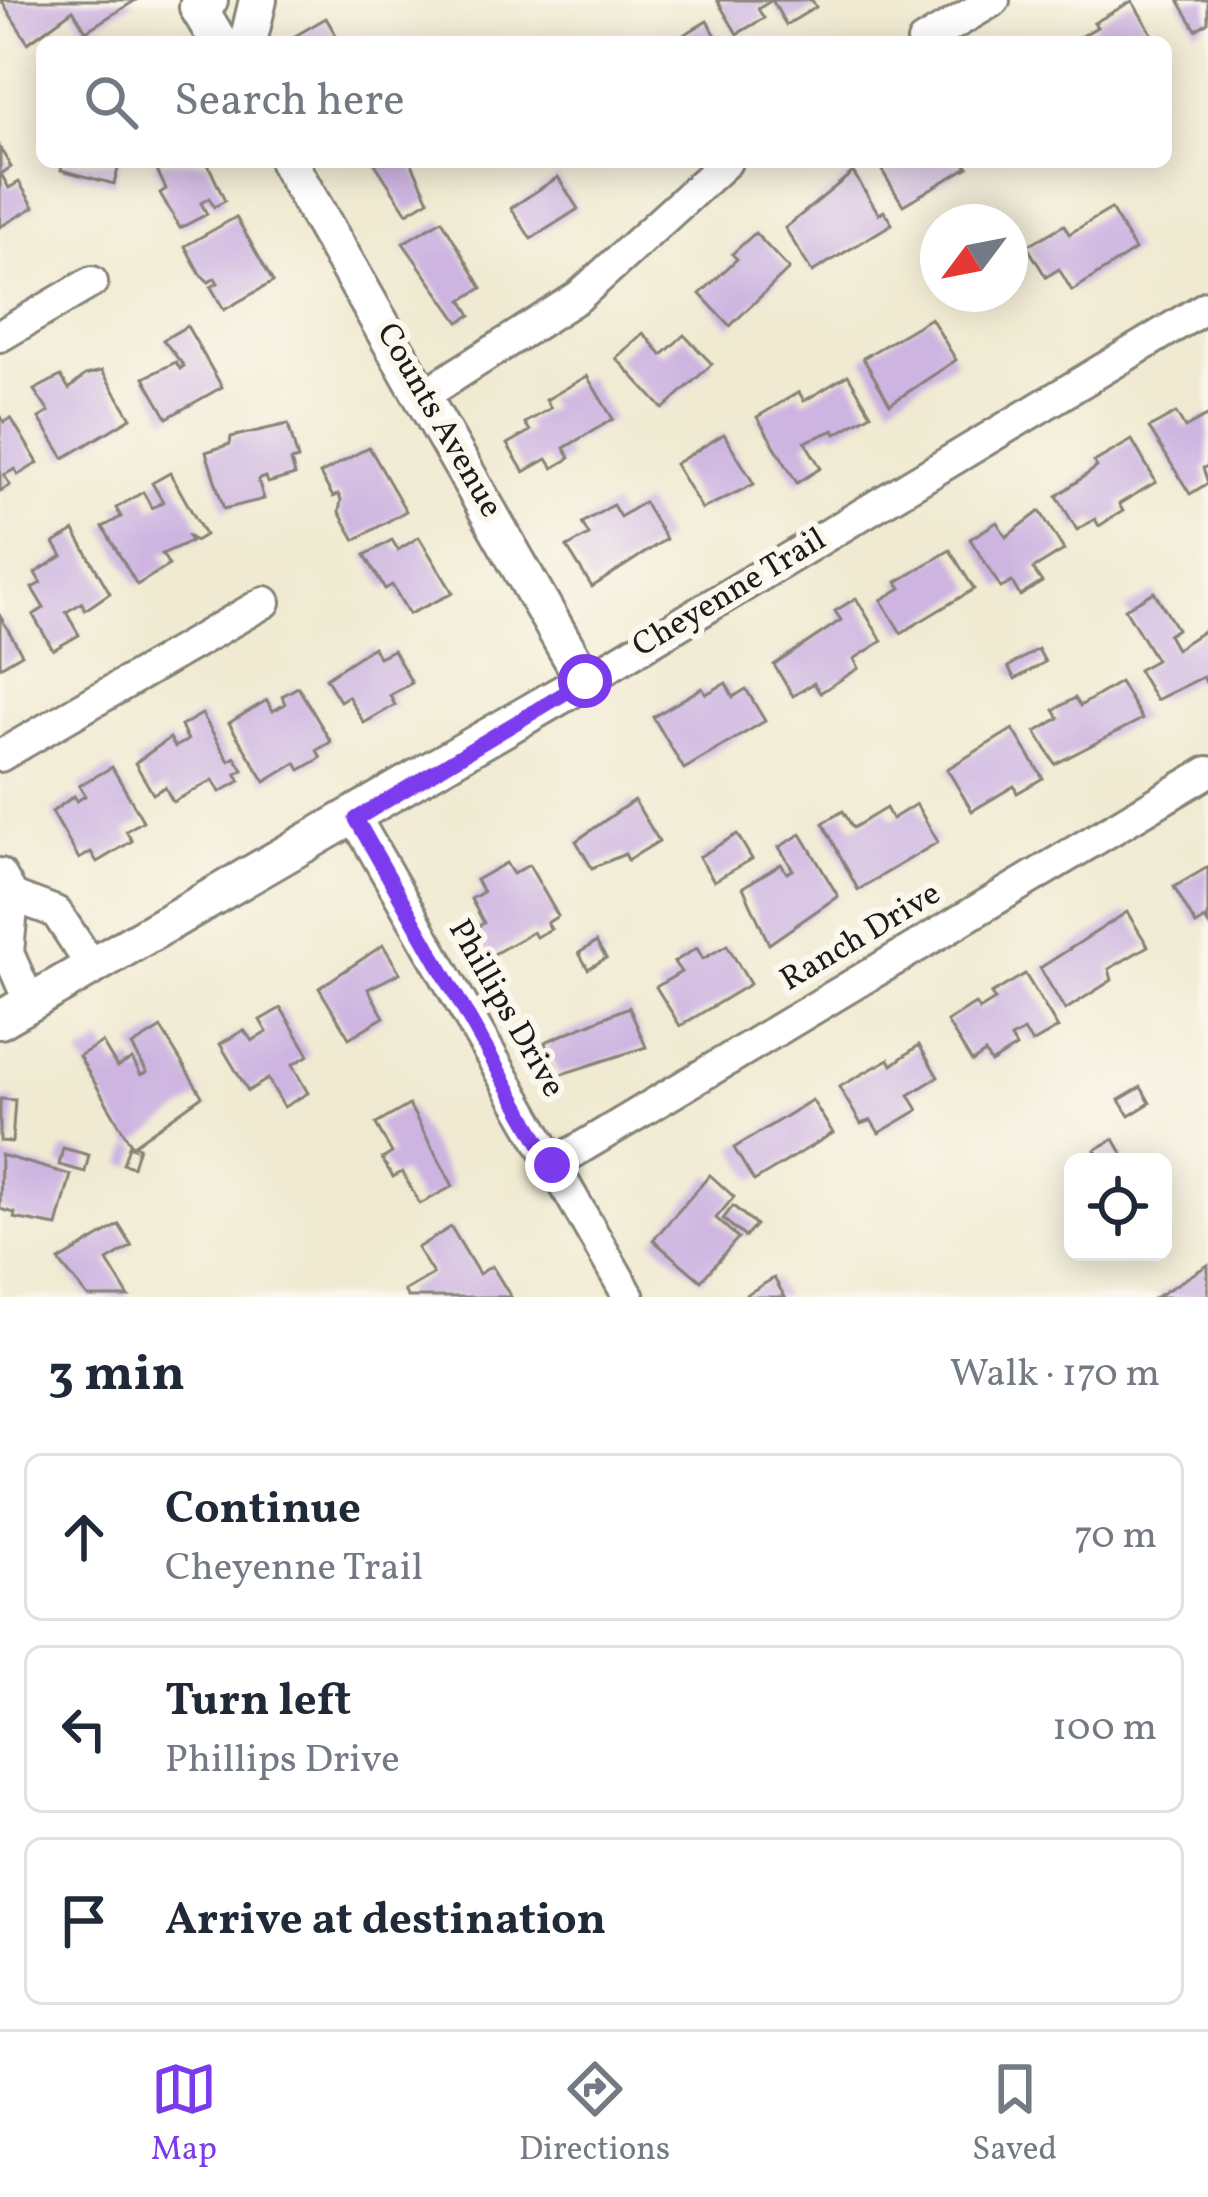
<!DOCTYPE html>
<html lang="en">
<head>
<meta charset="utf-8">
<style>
	body { margin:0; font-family:Vollkorn,serif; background:#f6f6f7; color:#1f2937 }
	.controls { position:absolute; right:36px; bottom:36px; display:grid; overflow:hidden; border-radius:18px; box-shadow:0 6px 30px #0003 }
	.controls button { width:108px; height:108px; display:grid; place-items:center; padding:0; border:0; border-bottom:3px solid #e0e1e3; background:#fff; color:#1f2937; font:60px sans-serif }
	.compass { position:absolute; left:920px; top:204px; width:108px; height:108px; border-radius:50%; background:#fff; box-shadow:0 6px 30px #0003; rotate:238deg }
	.stop { position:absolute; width:36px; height:36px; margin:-27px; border:9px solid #7c3aed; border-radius:50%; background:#fff }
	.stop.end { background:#7c3aed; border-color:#fff; box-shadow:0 3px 12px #0008 }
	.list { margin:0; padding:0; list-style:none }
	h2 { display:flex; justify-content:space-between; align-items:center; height:156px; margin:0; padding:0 48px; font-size:51px }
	h2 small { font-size:39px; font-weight:400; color:#747a83 }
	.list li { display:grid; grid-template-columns:78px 1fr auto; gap:36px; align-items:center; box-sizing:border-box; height:168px; margin:0 24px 24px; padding:0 24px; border:3px solid #e0e1e3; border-radius:18px }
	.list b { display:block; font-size:45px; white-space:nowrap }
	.list p { margin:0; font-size:39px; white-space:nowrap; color:#747a83 }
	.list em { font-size:39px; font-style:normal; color:#747a83 }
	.icon { flex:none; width:66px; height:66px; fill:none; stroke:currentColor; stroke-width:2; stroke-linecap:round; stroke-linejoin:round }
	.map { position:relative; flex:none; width:1208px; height:1297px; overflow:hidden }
	.search { position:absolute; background:#fff; box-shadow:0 6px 30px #0003; left:36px; right:36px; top:36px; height:132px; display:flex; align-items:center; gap:30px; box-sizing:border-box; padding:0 42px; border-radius:18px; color:#747a83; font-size:45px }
	.sheet { height:732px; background:#fff }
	nav { display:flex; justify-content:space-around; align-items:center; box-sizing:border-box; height:168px; border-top:3px solid #e0e1e3; background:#fff; font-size:33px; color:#747a83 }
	nav a { display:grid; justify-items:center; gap:6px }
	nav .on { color:#7c3aed }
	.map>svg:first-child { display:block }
</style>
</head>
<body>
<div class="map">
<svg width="1208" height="1297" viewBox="0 0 1208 1297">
	<rect width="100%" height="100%" fill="#fbf7ec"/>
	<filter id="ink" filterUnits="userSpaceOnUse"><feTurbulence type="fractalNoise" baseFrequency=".00833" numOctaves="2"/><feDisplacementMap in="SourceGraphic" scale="24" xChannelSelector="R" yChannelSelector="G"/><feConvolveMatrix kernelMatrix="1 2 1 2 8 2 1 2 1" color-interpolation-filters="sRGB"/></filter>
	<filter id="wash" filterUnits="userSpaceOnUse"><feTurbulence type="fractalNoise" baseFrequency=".004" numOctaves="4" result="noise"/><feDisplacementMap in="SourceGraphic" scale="48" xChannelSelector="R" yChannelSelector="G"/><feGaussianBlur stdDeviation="2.7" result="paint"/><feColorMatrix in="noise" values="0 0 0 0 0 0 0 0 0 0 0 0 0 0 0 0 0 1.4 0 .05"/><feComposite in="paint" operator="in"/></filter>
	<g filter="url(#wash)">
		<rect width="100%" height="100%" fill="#f0ead2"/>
		<g id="blocks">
			<!-- building -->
			<g fill="#cdb4e1">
				<path d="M1,0H136L86,31L73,10L28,43Z"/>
				<path d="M717,0H812L816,7L786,25L772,0L758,9L764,18L737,34Z"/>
				<path d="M1178,0H1208V22L1196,30Z"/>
				<path d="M1132,1L1157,42H1072L1097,27L1094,23Z"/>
				<path d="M326,18L340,42H298L295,36Z"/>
				<path d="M707,21L720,42H672Z"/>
				<path d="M0,148L11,167L1,174L9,188L19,182L34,207L0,227Z"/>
				<path d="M63,162H120L114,184L61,170Z"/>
				<path d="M153,162H207L225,201L214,207L209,198L201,203L207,214L180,228L160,193L166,189Z"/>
				<path d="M374,162H411L429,200L407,213Z"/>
				<path d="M964,162L968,167L903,205L878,164Z"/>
				<path d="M853,172L879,214L884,211L892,224L812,272L785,228Z"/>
				<path d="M558,177L578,209L531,239L511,208Z"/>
				<path d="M1111,209L1135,250L1072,291L1059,269L1046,277L1027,246L1064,225L1069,234Z"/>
				<path d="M236,217L273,282L224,310L211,287L218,283L215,278L209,282L200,274L185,246Z"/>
				<path d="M442,220L482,288L462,300L471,315L459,322L403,243Z"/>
				<path d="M755,233L789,269L730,326L700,294L737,259L732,254Z"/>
				<path d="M931,318L956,360L890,404L863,358Z"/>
				<path d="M187,326L222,387L167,418L144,378L176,362L180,369L184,366L163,340Z"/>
				<path d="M643,333L662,355L684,335L712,364L663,409L616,358Z"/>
				<path d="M102,371L131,418L64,458L39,418L49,412L34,390L61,376L69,389L85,375Z"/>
				<path d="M848,375L871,414L836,434L834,430L805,442L821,468L797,483L757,417L799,392L804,401Z"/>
				<path d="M587,376L613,419L564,448L570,458L553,468L547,459L524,472L507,444L530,431L525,423L551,408L546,400Z"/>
				<path d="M1176,413L1185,428L1208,415V466L1203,468L1208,483L1190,494L1149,428Z"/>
				<path d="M0,415L4,422L11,418L38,463L18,475L15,469L4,475L10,485L0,491Z"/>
				<path d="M288,424L298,459L291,461L295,475L268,483L266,477L258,480L264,499L224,509L206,452L230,444L231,437Z"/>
				<path d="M724,434L754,484L702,509L675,464Z"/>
				<path d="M1132,440L1156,482L1119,504L1123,511L1099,526L1095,519L1077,530L1057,496L1097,467L1094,462Z"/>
				<path d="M369,447L406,511L355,540L339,512L341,500L338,494L333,497L320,474Z"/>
				<path d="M170,473L205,535L195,541L187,535L191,541L162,554L169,565L137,585L103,527L121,517L116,508L143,492L152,508L163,502L152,483Z"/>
				<path d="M644,502L666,539L592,587L567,547L589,535L582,523L613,505L620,517Z"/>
				<path d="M1040,511L1064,550L1033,569L1042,582L1020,596L1012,582L1001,588L970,539L997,522L1006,537Z"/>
				<path d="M74,531L110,593L85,610L82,603L66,612L79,635L53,650L33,615L44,608L32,588L41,583L35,573L62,556L54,543Z"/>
				<path d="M419,537L453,593L409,614L392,585L385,589L365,555L392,540L398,550Z"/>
				<path d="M950,550L974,589L901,633L881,600L901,588L897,582Z"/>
				<path d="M1154,592L1177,629L1168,635L1176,649L1208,628V686L1203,677L1156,700L1138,670L1156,660L1125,609Z"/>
				<path d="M856,598L882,641L854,659L859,668L820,693L814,683L793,696L774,665L841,620L835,611Z"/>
				<path d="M0,616L22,654L0,667Z"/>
				<path d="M373,647L379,657L393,650L412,683L390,695L395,705L364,723L348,696L340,701L326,678Z"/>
				<path d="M1038,649L1045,662L1015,679L1008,667Z"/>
				<path d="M1120,682L1142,719L1055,764L1036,732L1059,718L1054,710L1075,698L1080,706Z"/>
				<path d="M726,683L733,697L746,689L765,721L684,769L653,717L702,688L706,694Z"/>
				<path d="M298,687L331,742L317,750L321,758L300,770L296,763L265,782L229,723L267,700L273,711L285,704L282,696Z"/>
				<path d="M202,714L229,761L235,757L243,770L236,774L240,781L220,792L213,780L173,802L165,787L153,794L135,763L170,738L175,747L188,740L181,726Z"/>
				<path d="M1013,729L1043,778L1017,793L1014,786L972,811L947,769Z"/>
				<path d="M112,767L143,821L126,831L132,841L97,862L91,852L79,859L52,812L74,796L77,801L85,796L79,786Z"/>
				<path d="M634,800L659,841L628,860L625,854L592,868L576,841Z"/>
				<path d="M916,804L938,842L858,890L823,823L843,811L853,828L886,808L892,819Z"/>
				<path d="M737,834L752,859L714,881L699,857Z"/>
				<path d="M801,834L838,896L769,944L743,887L781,864L787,873L793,870L779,847Z"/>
				<path d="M506,863L513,874L529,865L558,916L547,923L551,929L536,937L533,932L485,959L469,932L484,923L471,899L483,892L476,880Z"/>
				<path d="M1208,867V924L1205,919L1196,925L1174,887Z"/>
				<path d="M1127,912L1148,946L1109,969L1112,980L1065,1010L1040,968Z"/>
				<path d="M596,942L606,958L588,969L579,953Z"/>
				<path d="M383,945L400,973L368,989L384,1017L349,1038L319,988Z"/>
				<path d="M727,945L750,984L680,1026L656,987L681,972L674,962L697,948L703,959Z"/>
				<path d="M1025,974L1058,1028L1032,1043L1024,1031L1011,1038L1016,1047L991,1063L985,1053L972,1062L947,1022L975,1004L979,1010L995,1000L991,994Z"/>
				<path d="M629,1007L646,1047L559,1075L545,1042Z"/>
				<path d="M281,1008L309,1055L292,1065L308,1093L284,1107L268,1079L248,1091L220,1044L244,1030L252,1041L267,1032L260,1020Z"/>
				<path d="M161,1028L202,1096L133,1145L139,1147L133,1167L123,1164L129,1146L133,1148L79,1056L102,1042L117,1067L132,1059L141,1075L147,1072L132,1046Z"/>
				<path d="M919,1045L938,1077L909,1095L918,1110L879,1133L871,1120L861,1124L839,1087L889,1059L892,1065Z"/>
				<path d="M1141,1087L1150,1103L1129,1116L1119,1100Z"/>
				<path d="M0,1099L15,1100L12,1142L0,1141Z"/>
				<path d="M812,1100L833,1133L754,1181L734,1148Z"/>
				<path d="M409,1105L453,1186L420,1204L402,1172L393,1177L382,1159L392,1153L376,1124Z"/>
				<path d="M1114,1139L1127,1162H1102L1095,1150Z"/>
				<path d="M63,1148L89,1155L85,1172L59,1165Z"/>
				<path d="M1,1155L71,1175L57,1226L14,1218L15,1213L0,1209Z"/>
				<path d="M710,1175L734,1197L716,1218L738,1238L701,1281L653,1240Z"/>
				<path d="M733,1206L756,1225L745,1237L723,1219Z"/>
				<path d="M119,1225L132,1246L107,1261L129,1297H88L59,1261Z"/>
				<path d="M451,1227L479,1274L492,1266L511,1297H408L404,1291L433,1274L417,1248Z"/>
				<path d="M1208,1265V1297H1156Z"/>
				<path d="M774,1278L785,1297H742Z"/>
			</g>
		</g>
	</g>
	<g filter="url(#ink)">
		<use href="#blocks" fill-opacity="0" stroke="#868377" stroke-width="3"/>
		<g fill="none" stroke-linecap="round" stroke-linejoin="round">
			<defs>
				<g id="minor">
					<path d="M923,42L994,0"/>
					<path d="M0,336L92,282"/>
					<path d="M424,395L578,297L726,162"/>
					<path d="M585,681L1208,306"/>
					<path d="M0,756L265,602"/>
					<path d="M356,819L629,1297"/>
					<path d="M0,874L13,896L8,953L30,1003"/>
					<path d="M13,896L56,912L93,968"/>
					<path d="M552,1165L1208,772"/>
				</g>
				<g id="tertiary">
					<path d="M209,0L198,7L219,42"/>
					<path d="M248,42L258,0"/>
					<path d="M0,1020L585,681L288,162"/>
				</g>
			</defs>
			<!-- minor casing -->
			<use href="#minor" stroke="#868377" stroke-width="36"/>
			<!-- tertiary casing -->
			<use href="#tertiary" stroke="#868377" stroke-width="42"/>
			<!-- minor -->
			<use href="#minor" stroke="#fff" stroke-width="30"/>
			<!-- tertiary -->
			<use href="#tertiary" stroke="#fff" stroke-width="36"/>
		</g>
	</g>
	<g fill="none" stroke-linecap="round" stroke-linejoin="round" filter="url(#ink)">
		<!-- route -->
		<path stroke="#7c3aed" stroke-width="15" d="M552,1165L356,819L585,681"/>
	</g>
	<g text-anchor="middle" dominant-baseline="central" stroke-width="12" stroke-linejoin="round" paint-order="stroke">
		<!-- street labels -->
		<g font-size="33" fill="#1c1c1c" stroke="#fbf7ec">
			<text transform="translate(438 421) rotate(60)">Counts Avenue</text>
			<text transform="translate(730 594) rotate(-31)">Cheyenne Trail</text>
			<text transform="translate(861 938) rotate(-31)">Ranch Drive</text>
			<text transform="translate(505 1009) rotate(60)">Phillips Drive</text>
		</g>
	</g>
</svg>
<div class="controls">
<button><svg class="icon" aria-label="locate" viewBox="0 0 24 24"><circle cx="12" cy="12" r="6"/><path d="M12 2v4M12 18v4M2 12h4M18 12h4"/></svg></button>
</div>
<svg class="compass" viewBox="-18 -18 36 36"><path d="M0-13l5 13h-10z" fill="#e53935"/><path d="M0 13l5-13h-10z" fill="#747a83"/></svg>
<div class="stop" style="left:585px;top:681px"></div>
<div class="stop end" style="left:552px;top:1165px"></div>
<div class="search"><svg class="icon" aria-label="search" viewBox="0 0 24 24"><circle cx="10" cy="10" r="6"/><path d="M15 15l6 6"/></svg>Search here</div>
</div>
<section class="sheet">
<h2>3 min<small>Walk · 170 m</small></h2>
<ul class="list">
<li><svg class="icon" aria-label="ahead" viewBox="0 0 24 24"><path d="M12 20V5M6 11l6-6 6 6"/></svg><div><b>Continue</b><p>Cheyenne Trail</p></div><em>70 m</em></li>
<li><svg class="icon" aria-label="left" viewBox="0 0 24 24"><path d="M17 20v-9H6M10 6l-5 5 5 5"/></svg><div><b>Turn left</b><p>Phillips Drive</p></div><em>100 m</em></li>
<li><svg class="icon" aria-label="arrive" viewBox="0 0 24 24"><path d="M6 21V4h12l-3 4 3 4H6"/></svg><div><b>Arrive at destination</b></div></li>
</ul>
</section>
<nav>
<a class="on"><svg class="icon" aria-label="map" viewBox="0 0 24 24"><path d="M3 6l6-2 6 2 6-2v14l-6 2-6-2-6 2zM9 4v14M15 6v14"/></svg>Map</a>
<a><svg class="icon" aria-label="directions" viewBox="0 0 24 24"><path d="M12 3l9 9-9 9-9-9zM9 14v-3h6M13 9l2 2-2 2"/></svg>Directions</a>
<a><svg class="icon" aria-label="saved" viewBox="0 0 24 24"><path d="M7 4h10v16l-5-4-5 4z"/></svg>Saved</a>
</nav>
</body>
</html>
